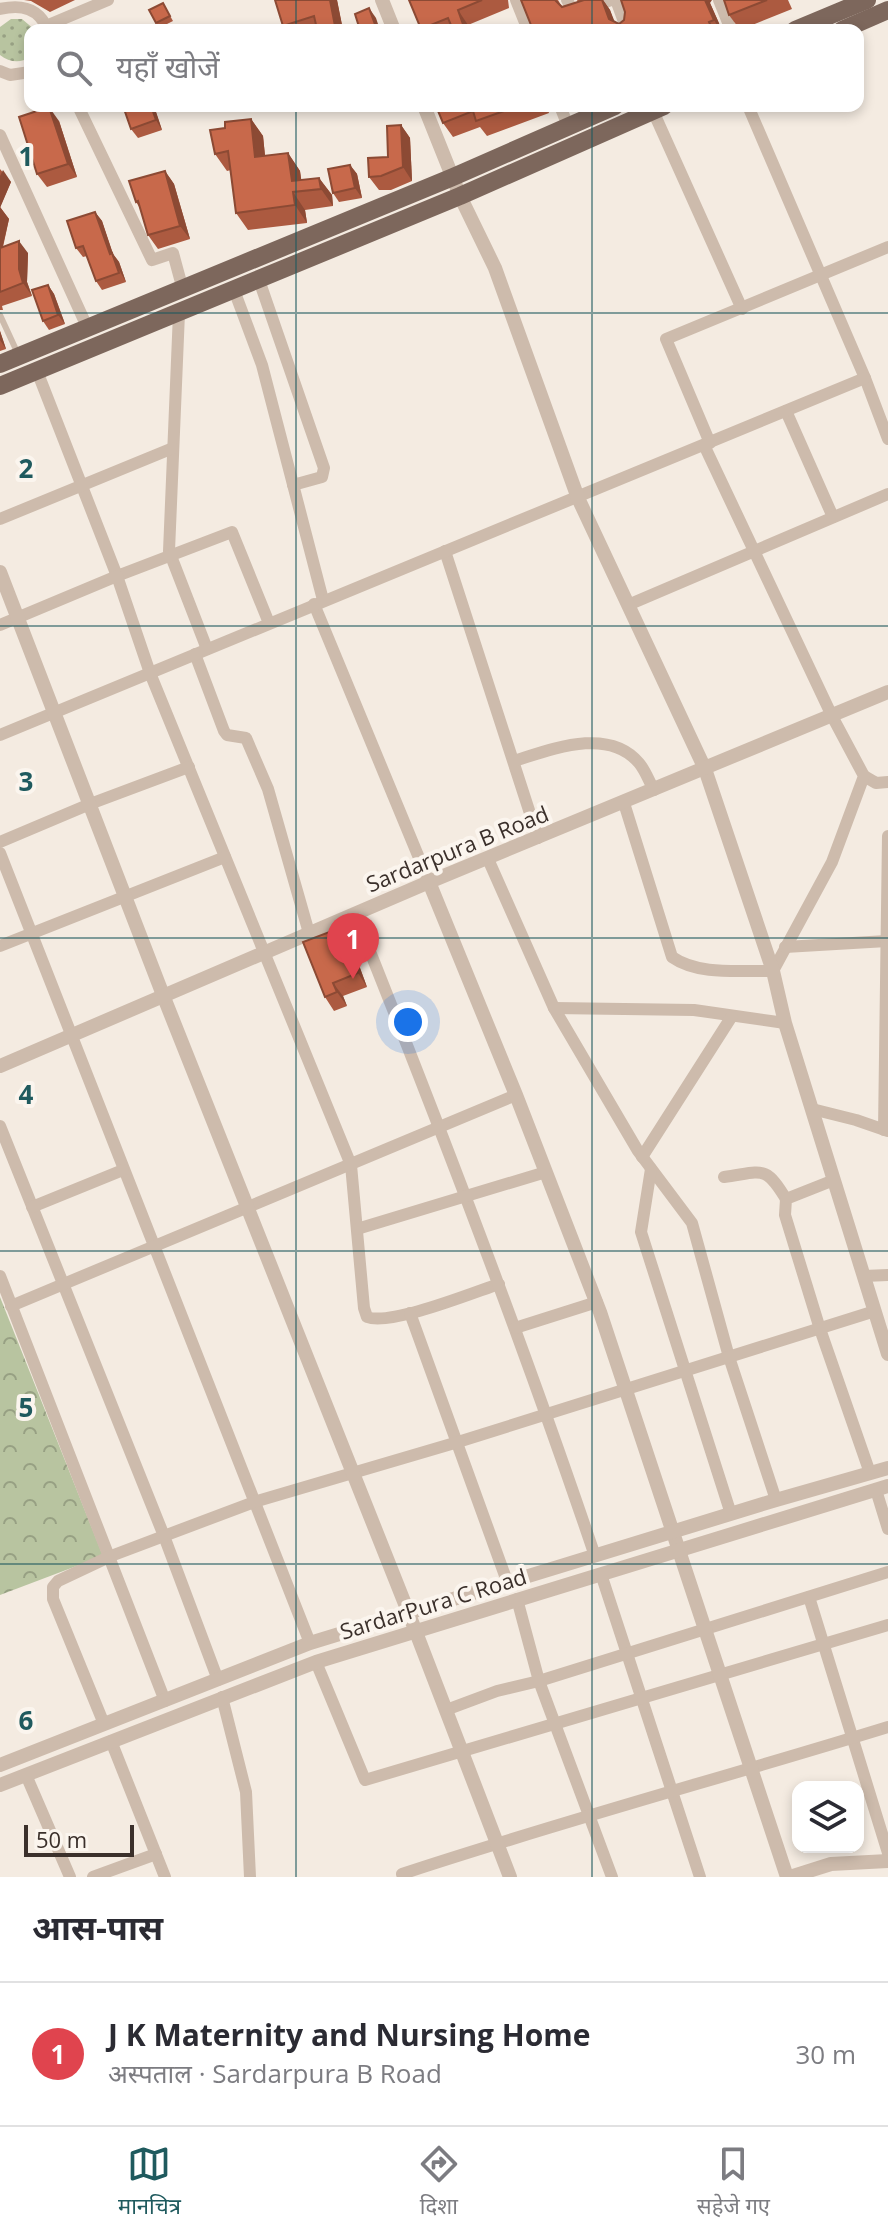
<!DOCTYPE html>
<html lang="hi">
<head>
<meta charset="utf-8">
<style>
	body { margin:0; font-family:"Open Sans","Noto Sans Devanagari",sans-serif; background:#f2f2f3; color:#2b2b33 }
	.controls { position:absolute; right:24px; bottom:24px; display:grid; overflow:hidden; border-radius:16px; box-shadow:0 4px 12px #0003 }
	.controls button { width:72px; height:72px; display:grid; place-items:center; padding:0; border:0; border-bottom:2px solid #e1e1e2; background:#fff; color:#2b2b33; font:40px sans-serif }
	.scale { position:absolute; left:24px; bottom:20px; width:110px; box-sizing:border-box; padding-left:8px; border:4px solid #3b302b; border-top:0; font-size:22px; line-height:28px; white-space:nowrap; color:#3b302b; -webkit-text-stroke:6px #fbf5ee; paint-order:stroke }
	.you { position:absolute; left:408px; top:1022px; width:28px; height:28px; margin:-20px; border:6px solid #fff; border-radius:50%; background:#1a73e8; box-shadow:0 0 0 12px #1a73e833 }
	.badge { display:grid; place-items:center; width:52px; height:52px; border-radius:50%; background:#1f5a5e; color:#fff; font-size:26px; font-weight:700 }
	.pin { position:absolute; translate:-50% -66px; filter:drop-shadow(0 2px 4px #0008) }
	.pin::after { content:''; position:absolute; top:42px; width:28px; height:24px; background:inherit; clip-path:polygon(0 0,100% 0,50% 100%) }
	.list { margin:0; padding:0; list-style:none }
	h2 { display:flex; justify-content:space-between; align-items:center; height:104px; margin:0; padding:0 32px; font-size:34px }
	h2 small { font-size:26px; font-weight:400; color:#7c7c81 }
	.list li { display:grid; grid-template-columns:52px 1fr auto; gap:24px; align-items:center; box-sizing:border-box; height:144px; padding:0 32px; border-top:2px solid #e1e1e2 }
	.list b { display:block; font-size:30px; white-space:nowrap }
	.list p { margin:0; font-size:26px; white-space:nowrap; color:#7c7c81 }
	.list em { font-size:26px; font-style:normal; color:#7c7c81 }
	.icon { flex:none; width:44px; height:44px; fill:none; stroke:currentColor; stroke-width:2; stroke-linecap:round; stroke-linejoin:round }
	.map { position:relative; flex:none; width:888px; height:1877px; overflow:hidden }
	.search { position:absolute; background:#fff; box-shadow:0 4px 12px #0003; left:24px; right:24px; top:24px; height:88px; display:flex; align-items:center; gap:20px; box-sizing:border-box; padding:0 28px; border-radius:16px; color:#7c7c81; font-size:30px }
	.sheet { height:248px; background:#fff }
	nav { display:flex; justify-content:space-around; align-items:center; box-sizing:border-box; height:112px; border-top:2px solid #e1e1e2; background:#fff; font-size:22px; color:#7c7c81 }
	nav a { display:grid; justify-items:center; gap:4px }
	nav .on { color:#1f5a5e }
	.map>svg:first-child { display:block }
</style>
</head>
<body>
<div class="map">
<svg width="888" height="1877" viewBox="0 0 888 1877">
	<defs>
		<pattern id="grass-dots" width="8" height="8" patternUnits="userSpaceOnUse" patternTransform="scale(2)"><rect width="8" height="8" fill="#b8c4a0"/><path d="M2 2h.1M6 6h.1" fill="none" stroke="#97a083" stroke-width="1.8" stroke-linecap="round"/></pattern>
		<pattern id="forest-crowns" width="20" height="18" patternUnits="userSpaceOnUse" patternTransform="scale(2)"><rect width="20" height="18" fill="#b8c4a0"/><path d="M2 6a3 3 0 1 1 6 0M12 15a3 3 0 1 1 6 0" fill="none" stroke="#97a083"/></pattern>
	</defs>
	<rect width="100%" height="100%" fill="#f4ebe1"/>
	<!-- grass -->
	<path fill="url(#grass-dots)" d="M11,19H22L35,30H30V57C20,64 9,62 0,55V27Z"/>
	<!-- forest -->
	<path fill="url(#forest-crowns)" d="M0,1297L103,1556L0,1595Z"/>
	<g fill="none" stroke-linecap="round" stroke-linejoin="round">
		<!-- service -->
		<path stroke="#cdbbac" stroke-width="6" d="M0,315L18,354"/>
		<!-- minor -->
		<g stroke="#cdbbac" stroke-width="12">
			<path d="M516,0L528,30"/>
			<path d="M567,0L574,13L611,0"/>
			<path d="M616,0L627,30"/>
			<path d="M719,0L731,30"/>
			<path d="M0,9C22,4 39,8 48,30"/>
			<path d="M46,26L108,0"/>
			<path d="M0,71L10,75L30,72"/>
			<path d="M78,106L152,260L173,253L183,290"/>
			<path d="M560,106L568,126"/>
			<path d="M748,106L865,378L888,439"/>
			<path d="M653,111L742,309"/>
			<path d="M0,135L88,329"/>
			<path d="M259,280L324,468L322,477L293,485"/>
			<path d="M234,290L262,365L323,600"/>
			<path d="M179,313L169,551L207,649"/>
			<path d="M37,371L117,576L232,532L269,623"/>
			<path d="M786,411L833,517"/>
			<path d="M710,443L666,339L888,247"/>
			<path d="M0,519L173,448"/>
			<path d="M445,551L538,838"/>
			<path d="M314,604L429,882"/>
			<path d="M628,605L888,494"/>
			<path d="M0,625L117,576L150,673L351,1165L364,1308L367,1317C391,1326 472,1293 499,1284"/>
			<path d="M195,654L224,731L227,735L246,738L268,789L309,933"/>
			<path d="M0,735L865,378"/>
			<path d="M514,761C550,750 608,726 639,763C645,770 649,781 654,790"/>
			<path d="M864,776L876,783L888,782"/>
			<path d="M624,803L672,957C699,976 741,970 773,971L832,862L864,776L832,716L704,445"/>
			<path d="M0,842L90,804L189,767"/>
			<path d="M0,853L310,1643"/>
			<path d="M488,859L554,1008L638,1151L692,1223L729,1357L776,1500"/>
			<path d="M355,914C440,1126 522,1340 595,1556"/>
			<path d="M0,946L225,857"/>
			<path d="M785,947L887,941"/>
			<path d="M554,1008L694,1010L785,1023"/>
			<path d="M812,1109L856,1120L888,1131"/>
			<path d="M0,1126L164,1536L218,1680"/>
			<path d="M884,1130L888,836"/>
			<path d="M642,1157L732,1016"/>
			<path d="M651,1169L641,1232L731,1514"/>
			<path d="M724,1177C762,1172 765,1164 786,1199"/>
			<path d="M834,1180L786,1199L785,1215L820,1329L870,1473"/>
			<path d="M32,1207L123,1170"/>
			<path d="M357,1229L546,1172"/>
			<path d="M0,1276L165,1701"/>
			<path d="M864,1276L888,1275"/>
			<path d="M11,1306L516,1095"/>
			<path d="M410,1313L508,1584"/>
			<path d="M515,1328L597,1302"/>
			<path d="M876,1490L888,1529"/>
			<path d="M601,1574L700,1877"/>
			<path d="M809,1597L888,1853"/>
			<path d="M517,1599L539,1681L612,1877"/>
			<path d="M316,1662L365,1780L888,1625"/>
			<path d="M222,1697L246,1792L250,1877"/>
			<path d="M446,1710L497,1691L539,1681L888,1572"/>
			<path d="M104,1724L53,1599V1587L58,1581L111,1556L254,1502L458,1442L875,1311"/>
			<path d="M111,1741L165,1877"/>
			<path d="M26,1775L70,1877"/>
			<path d="M93,1877L156,1854"/>
			<path d="M403,1877L402,1874C562,1821 726,1777 888,1727"/>
		</g>
		<!-- tertiary -->
		<g stroke="#cdbbac" stroke-width="14">
			<path d="M382,0L394,30"/>
			<path d="M424,106L460,196L495,268L578,498L705,769L773,971L785,1023L888,1354"/>
			<path d="M0,572L163,995L409,1614L510,1877"/>
			<path d="M429,882L516,1095L600,1312L787,1877"/>
			<path d="M0,1066L429,882L888,692"/>
			<path d="M0,1765L310,1643L776,1500L888,1468"/>
			<path d="M0,1785L316,1662L888,1486"/>
			<path d="M790,1877L831,1864L888,1861"/>
		</g>
		<!-- primary -->
		<g stroke="#7d675c" stroke-width="18">
			<path d="M795,30L867,0"/>
			<path d="M842,30L888,10"/>
			<path d="M0,364L453,177L615,106"/>
			<path d="M0,386L460,196L664,106"/>
		</g>
	</g>
	<!-- wall -->
	<g fill="#ac5a40">
		<path d="M24,0H75L50,12L31,1Z"/>
		<path d="M275,0H337L343,30H286L283,26Z"/>
		<path d="M409,0H508L509,8L468,25L470,30H421Z"/>
		<path d="M521,0H558L562,7L578,2L577,0H603L610,10L614,22L619,24L710,3L722,30H533Z"/>
		<path d="M724,0H788L792,9L740,30L729,15Z"/>
		<path d="M163,3L173,21L159,28L156,23Z"/>
		<path d="M154,106L162,130L138,138L131,129Z"/>
		<path d="M436,106H547L549,113L487,136L480,127L453,137L443,123Z"/>
		<path d="M251,119L263,136L265,156L288,153L300,171L301,180L319,178L332,195L333,206L305,210L307,223L248,230L236,213L231,170L227,171L215,154L225,128Z"/>
		<path d="M59,121L77,177L47,187L37,174Z"/>
		<path d="M401,125L410,138L412,181L391,190H379L369,177L388,157Z"/>
		<path d="M350,165L357,174L362,198L339,202L333,193Z"/>
		<path d="M0,169L11,182L0,207L9,219L3,247L28,253L27,282L32,296L2,306L3,310H0Z"/>
		<path d="M165,171L174,184L190,239L158,249L148,235L140,208L136,202Z"/>
		<path d="M95,212L102,221L113,254L119,262L126,282L102,290L96,281L87,256L83,257L76,248Z"/>
		<path d="M48,285L54,294L65,324L49,330L43,321Z"/>
		<path d="M0,331L6,349L0,351Z"/>
		<path d="M340,928L350,941L367,987L343,996L347,1006L334,1011L325,997Z"/>
	</g>
	<!-- shaded-wall -->
	<g fill="#8c4a34">
		<path d="M330,0H337L343,30H337L335,26Z"/>
		<path d="M602,0H603L610,10L618,30L609,19Z"/>
		<path d="M705,0H712L710,3L722,30H720L714,20Z"/>
		<path d="M369,8L376,18L380,30H377Z"/>
		<path d="M458,10L468,25L470,30H465Z"/>
		<path d="M151,106H154L162,130L156,120Z"/>
		<path d="M49,107L59,121L77,177L68,164Z"/>
		<path d="M251,119L263,136L267,175L255,157Z"/>
		<path d="M401,125L410,138L412,181L403,167Z"/>
		<path d="M288,153L300,171L303,191L292,181Z"/>
		<path d="M350,165L357,174L362,198L355,188Z"/>
		<path d="M3,170L11,182L0,208V176Z"/>
		<path d="M165,171L174,184L190,239L180,226Z"/>
		<path d="M319,178L332,195L333,206L321,189Z"/>
		<path d="M293,192L305,210L307,223L295,205Z"/>
		<path d="M0,207L9,219L0,258Z"/>
		<path d="M95,212L102,221L113,254L119,262L126,282L110,254Z"/>
		<path d="M19,241L28,253L27,282L32,296L23,283L19,269Z"/>
		<path d="M48,285L54,294L65,324L58,315Z"/>
		<path d="M0,331L6,349L0,340Z"/>
		<path d="M340,928L350,941L367,987L358,973Z"/>
		<path d="M333,983L343,996L347,1006L337,992Z"/>
	</g>
	<!-- building -->
	<g fill="#c8694b" stroke="#8c4a34" stroke-width="2">
		<path d="M275,0H330L335,26L317,29L314,16L283,26Z"/>
		<path d="M409,0H482L458,10L465,30H453L448,18L421,29Z"/>
		<path d="M521,0H555L562,7L584,0H602L609,19L619,24L624,20L625,12L621,0H705L714,20L709,22L712,28L705,30H533Z"/>
		<path d="M724,0H767L729,15Z"/>
		<path d="M163,3L170,16L156,23L149,10Z"/>
		<path d="M369,8L377,30H360L355,14Z"/>
		<path d="M123,106H151L156,120L131,129Z"/>
		<path d="M436,106H518L476,121L473,111L443,123Z"/>
		<path d="M49,107L68,164L37,174L19,117Z"/>
		<path d="M251,119L255,157L288,153L292,181L319,178L321,189L293,192L295,205L236,213L228,151L215,154L210,130L225,128V122Z"/>
		<path d="M401,125L403,167L381,176L369,177L368,158L388,157L387,126Z"/>
		<path d="M350,165L355,188L333,193L328,169Z"/>
		<path d="M165,171L180,226L148,235L138,201L136,202L129,181Z"/>
		<path d="M95,212L110,254L112,253L119,273L96,281L83,246L76,248L67,221Z"/>
		<path d="M19,241V269L23,283L0,292V248Z"/>
		<path d="M48,285L58,315L43,321L32,290Z"/>
		<path d="M340,928L358,973L333,983L337,992L325,997L303,942Z"/>
	</g>
	<!-- grid -->
	<path fill="none" stroke="#1f5a5e" stroke-width="2" stroke-opacity="0.55" d="M296,0V30M592,0V30M296,106V1877M592,106V1877M0,313H888M0,626H888M0,938H888M0,1251H888M0,1564H888"/>
	<g text-anchor="middle" dominant-baseline="central" stroke-width="8" stroke-linejoin="round" paint-order="stroke">
		<!-- street labels -->
		<g font-size="22" fill="#3b302b" stroke="#fbf5ee">
			<text transform="translate(457 848) rotate(-22)">Sardarpura B Road</text>
			<text transform="translate(433 1603) rotate(-17)">SardarPura C Road</text>
		</g>
	</g>
	<g font-size="26" text-anchor="middle" font-weight="bold" fill="#1f5a5e" stroke="#fbf5ee" stroke-width="8" stroke-linejoin="round" paint-order="stroke">
		<text x="26" y="166">1</text>
		<text x="26" y="478">2</text>
		<text x="26" y="791">3</text>
		<text x="26" y="1104">4</text>
		<text x="26" y="1417">5</text>
		<text x="26" y="1730">6</text>
	</g>
</svg>
<div class="controls">
<button><svg class="icon" aria-label="layers" viewBox="0 0 24 24"><path d="M12 4l9 5-9 5-9-5zM3 14l9 5 9-5"/></svg></button>
</div>
<div class="scale">50 m</div>
<div class="you"></div>
<div class="pin badge" style="left:353px;top:979px;background:#e0444e">1</div>
<div class="search"><svg class="icon" aria-label="search" viewBox="0 0 24 24"><circle cx="10" cy="10" r="6"/><path d="M15 15l6 6"/></svg>यहाँ खोजें</div>
</div>
<section class="sheet">
<h2>आस-पास<small></small></h2>
<ul class="list">
<li><span class="badge" style="background:#e0444e">1</span><div><b>J K Maternity and Nursing Home</b><p>अस्पताल · Sardarpura B Road</p></div><em>30 m</em></li>
</ul>
</section>
<nav>
<a class="on"><svg class="icon" aria-label="map" viewBox="0 0 24 24"><path d="M3 6l6-2 6 2 6-2v14l-6 2-6-2-6 2zM9 4v14M15 6v14"/></svg>मानचित्र</a>
<a><svg class="icon" aria-label="directions" viewBox="0 0 24 24"><path d="M12 3l9 9-9 9-9-9zM9 14v-3h6M13 9l2 2-2 2"/></svg>दिशा</a>
<a><svg class="icon" aria-label="saved" viewBox="0 0 24 24"><path d="M7 4h10v16l-5-4-5 4z"/></svg>सहेजे गए</a>
</nav>
</body>
</html>
